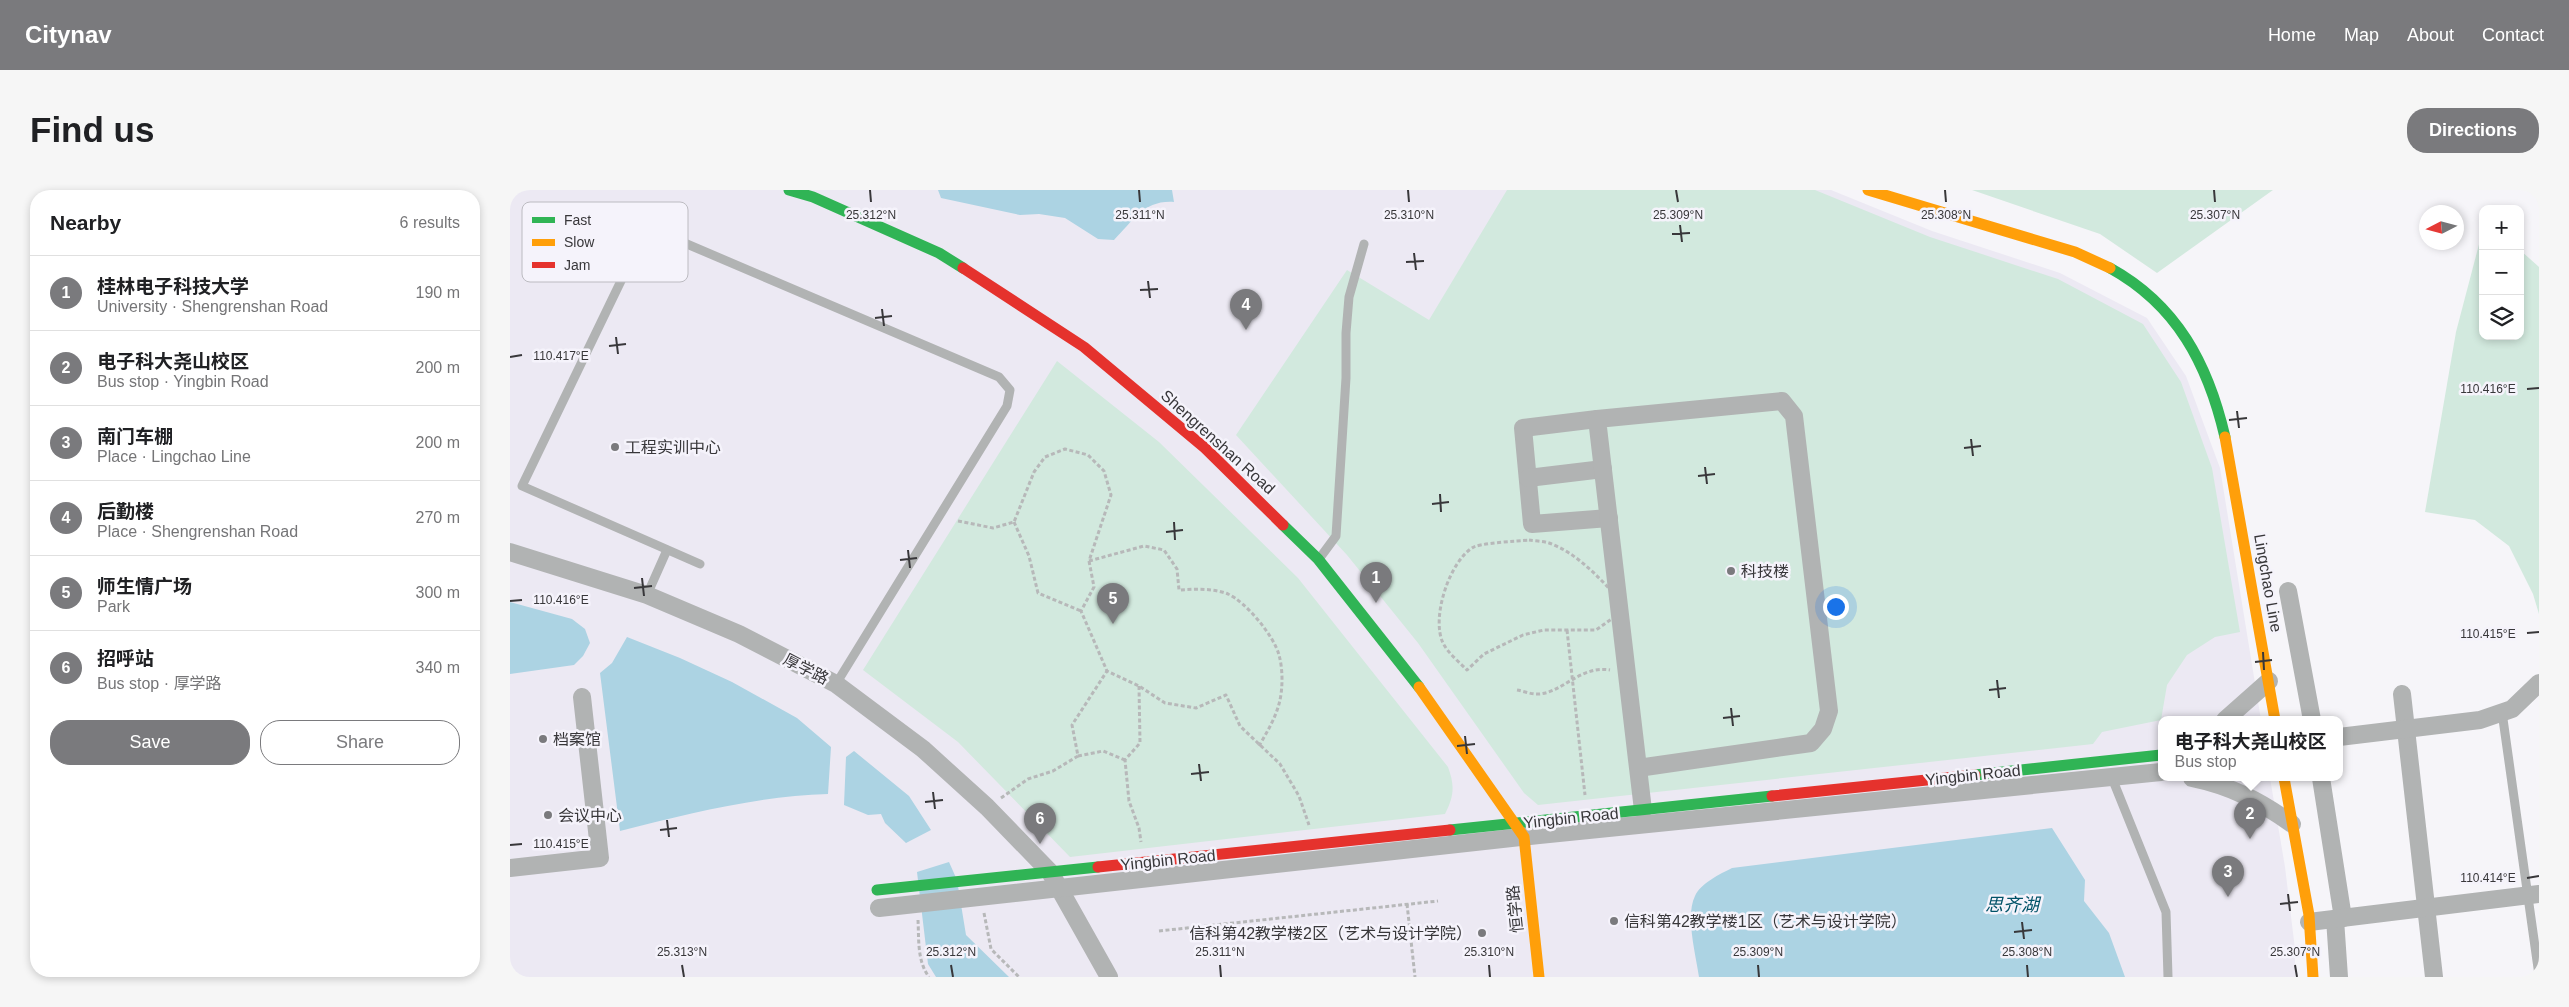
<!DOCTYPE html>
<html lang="en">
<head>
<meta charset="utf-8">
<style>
	body { margin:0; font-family:Helvetica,"Noto Sans SC",sans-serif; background:#f6f6f6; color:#202124 }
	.controls { position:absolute; right:15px; top:15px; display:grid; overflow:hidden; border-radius:10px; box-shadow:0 2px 8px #0003 }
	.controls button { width:45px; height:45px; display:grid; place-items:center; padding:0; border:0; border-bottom:1px solid #e0e0e0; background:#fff; color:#202124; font:25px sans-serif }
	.compass { position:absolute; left:1909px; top:15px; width:45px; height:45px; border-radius:50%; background:#fff; box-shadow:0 2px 8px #0003; rotate:264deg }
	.you { position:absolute; left:1325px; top:416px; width:18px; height:18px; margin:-12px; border:4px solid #fff; border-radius:50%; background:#1a73e8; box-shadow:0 0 0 8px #1a73e833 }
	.badge { display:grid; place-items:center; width:32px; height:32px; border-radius:50%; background:#7a7a7d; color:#fff; font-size:16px; font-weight:700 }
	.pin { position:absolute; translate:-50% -41px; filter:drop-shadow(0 1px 2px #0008) }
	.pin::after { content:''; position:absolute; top:26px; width:18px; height:15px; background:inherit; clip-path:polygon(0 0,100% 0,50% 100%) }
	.popup { position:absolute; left:1648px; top:526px; width:185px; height:65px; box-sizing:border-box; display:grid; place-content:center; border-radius:10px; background:#fff; filter:drop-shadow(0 1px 4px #0005); font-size:16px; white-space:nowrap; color:#757577 }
	.popup b { font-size:19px; color:#202124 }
	.popup::after { content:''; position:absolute; left:50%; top:100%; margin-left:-10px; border:10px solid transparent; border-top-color:#fff }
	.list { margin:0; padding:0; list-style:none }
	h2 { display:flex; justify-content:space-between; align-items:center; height:65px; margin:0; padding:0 20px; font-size:21px }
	h2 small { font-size:16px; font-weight:400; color:#757577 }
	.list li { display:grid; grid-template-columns:32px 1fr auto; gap:15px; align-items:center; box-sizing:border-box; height:75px; padding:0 20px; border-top:1px solid #e0e0e0 }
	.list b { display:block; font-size:19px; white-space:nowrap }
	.list p { margin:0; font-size:16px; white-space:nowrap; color:#757577 }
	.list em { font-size:16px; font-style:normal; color:#757577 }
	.actions { display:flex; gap:10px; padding:15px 20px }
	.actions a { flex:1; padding:11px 0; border:1px solid #7a7a7d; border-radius:20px; text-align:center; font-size:18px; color:#7a7a7d }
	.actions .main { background:#7a7a7d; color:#fff }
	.icon { flex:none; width:28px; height:28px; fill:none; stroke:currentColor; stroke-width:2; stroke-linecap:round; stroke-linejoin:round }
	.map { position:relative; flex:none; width:2029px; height:787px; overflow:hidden; border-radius:20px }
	header { display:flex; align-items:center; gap:30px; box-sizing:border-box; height:70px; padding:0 25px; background:#7a7a7d; color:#fff }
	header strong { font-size:24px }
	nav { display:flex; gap:28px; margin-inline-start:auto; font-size:18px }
	.intro { display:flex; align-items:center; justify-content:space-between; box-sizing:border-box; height:120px; padding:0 30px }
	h1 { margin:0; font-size:35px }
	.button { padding:12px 22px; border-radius:20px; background:#7a7a7d; color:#fff; font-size:18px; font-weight:700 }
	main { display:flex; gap:30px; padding:0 30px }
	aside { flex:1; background:#fff; border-radius:20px; box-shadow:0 2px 8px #0003 }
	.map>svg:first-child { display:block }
</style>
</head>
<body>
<header>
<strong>Citynav</strong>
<nav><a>Home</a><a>Map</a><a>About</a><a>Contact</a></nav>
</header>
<div class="intro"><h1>Find us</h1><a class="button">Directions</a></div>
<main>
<aside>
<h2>Nearby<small>6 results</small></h2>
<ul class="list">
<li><span class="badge">1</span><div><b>桂林电子科技大学</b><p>University · Shengrenshan Road</p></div><em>190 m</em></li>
<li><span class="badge">2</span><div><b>电子科大尧山校区</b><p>Bus stop · Yingbin Road</p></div><em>200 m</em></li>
<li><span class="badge">3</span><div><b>南门车棚</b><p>Place · Lingchao Line</p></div><em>200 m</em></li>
<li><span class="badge">4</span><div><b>后勤楼</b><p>Place · Shengrenshan Road</p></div><em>270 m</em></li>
<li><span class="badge">5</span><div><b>师生情广场</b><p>Park</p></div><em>300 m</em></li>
<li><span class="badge">6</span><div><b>招呼站</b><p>Bus stop · 厚学路</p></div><em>340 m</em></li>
</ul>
<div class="actions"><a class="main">Save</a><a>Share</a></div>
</aside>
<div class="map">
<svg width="2029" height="787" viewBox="0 0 2029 787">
	<rect width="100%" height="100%" fill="#f6f5f9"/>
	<!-- built -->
	<path fill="#ece9f3" d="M0,0H1321L1422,41L1550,83L1637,128L1676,186L1710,278L1751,530H1651V588H1760L1775,677L1785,759V787H0Z"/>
	<!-- green -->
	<g fill="#d2e9de">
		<path d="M997,0H1305L1420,47L1548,89L1633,134L1671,192L1702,278L1730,442L1705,447L1677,465L1657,495L1651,530L1592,542L1583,554L1028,615L1014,603L908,453L837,365L726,245L837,80L919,130Z"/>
		<path d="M1462,0H1763L1647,83L1590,44Z"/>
		<path d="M1973,39V146H2010V60L2029,77V424L2023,404L1999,356L1965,330L1915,322L1946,142Z"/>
		<path d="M547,171L649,252L788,388L938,577C945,596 944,606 935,624L560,667L448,552L353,480Z"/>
	</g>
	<!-- water -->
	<g fill="#acd3e3">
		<path d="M428,0H662L664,12C634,10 624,30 604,50L588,49L555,28L529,24L510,25L431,8Z"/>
		<path d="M0,412L62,429L75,439L80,453L73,466L64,475L0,484Z"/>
		<path d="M117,447L170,468L222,492L287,528L321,557L318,604C248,606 178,624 110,641L90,483L102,473Z"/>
		<path d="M344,561L399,606L421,640L396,653L375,633L371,624L358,625L334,615L336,567Z"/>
		<path d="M1542,638L1575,690L1574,711L1599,743L1615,787H1189C1186,765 1175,726 1185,706C1191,693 1210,684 1222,678Z"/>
		<path d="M439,672L447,690L456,745L499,787H426L418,774L407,682Z"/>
	</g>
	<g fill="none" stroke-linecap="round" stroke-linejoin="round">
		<!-- path -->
		<g stroke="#b7b8b9" stroke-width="3" stroke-dasharray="4 2.5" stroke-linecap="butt">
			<path d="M448,331L483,338L504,332L524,282L535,267L555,259L578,265L594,281L601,305L579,371L584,397L571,421L597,481L629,496L655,513L686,518L716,505L730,536L770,574L789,606L799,635"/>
			<path d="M504,332L519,366L528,403L571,421"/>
			<path d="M1019,350C1025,351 1033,351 1039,353C1070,364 1095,394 1117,418L1086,440H1034L1013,445L974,464L957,480C949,472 938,463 933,453C921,428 939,373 962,358C968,353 1008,351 1019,350Z"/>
			<path d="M579,371L634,356L654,360L667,379L669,400C685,399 703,398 718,404C736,412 764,446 769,465C773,479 773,500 769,514C765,529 757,542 749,556"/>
			<path d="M1057,440L1075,605"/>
			<path d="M629,496L630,553L615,570L619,611L629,638L631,652"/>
			<path d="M1007,500C1013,501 1020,504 1026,504C1051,505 1069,475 1100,480"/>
			<path d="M568,566L593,561L615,570"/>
			<path d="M491,608L518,589L543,581L568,566L562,535L597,481"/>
			<path d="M897,714L905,787"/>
			<path d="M474,723L481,759L509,787"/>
			<path d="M408,730C409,749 407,771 419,787"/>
			<path d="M649,741L928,711"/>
		</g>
		<!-- lane -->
		<g stroke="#b1b3b3" stroke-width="9">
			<path d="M809,369L826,346L836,188V143L839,107L854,54"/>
			<path d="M190,374L12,296L137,37L489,187L500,200L497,216L326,494"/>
			<path d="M137,405L157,360"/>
			<path d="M1992,522L2029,785"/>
			<path d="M1602,588L1656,722L1658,787"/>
		</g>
		<!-- street -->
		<g stroke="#b1b3b3" stroke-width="18">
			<path d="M1087,229L1013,238L1022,334L1099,328"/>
			<path d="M1018,288L1093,279"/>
			<path d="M0,362L137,405L229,444L326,494L413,559L477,617L540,682L599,787"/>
			<path d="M1778,401L1802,530"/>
			<path d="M1892,504L1924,787"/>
			<path d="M1715,530L1759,491"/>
			<path d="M1829,547L1970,530L2002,519L2029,493"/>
			<path d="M1128,578L1301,553L1313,539L1319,521L1284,226L1272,211L1087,229L1128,578L1133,620"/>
			<path d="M1682,588C1721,596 1750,611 1782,634"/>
			<path d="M1811,588L1833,728"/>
			<path d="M0,678L90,668L72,507"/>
			<path d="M369,718L1029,645L1651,582"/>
			<path d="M1825,729L1829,787"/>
			<path d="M1799,732L2029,704"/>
		</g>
		<!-- fast -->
		<g stroke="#30b455" stroke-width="11">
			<path d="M279,0L303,7L429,63L453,78"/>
			<path d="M1600,78C1667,115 1698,174 1715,247"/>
			<path d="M773,335L808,369L909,497"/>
			<path d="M1465,585L1651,565"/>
			<path d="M940,640L1262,606"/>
			<path d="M367,700L588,677"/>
		</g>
		<!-- slow -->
		<g stroke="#ff9f0a" stroke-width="11">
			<path d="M1358,0L1565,62L1600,78"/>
			<path d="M1715,247L1765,530"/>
			<path d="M909,497L1014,647L1029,787"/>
			<path d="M1774,588L1799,725L1803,787"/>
		</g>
		<!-- jam -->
		<g stroke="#e5322d" stroke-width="11">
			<path d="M453,78L574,157L695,258L773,335"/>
			<path d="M1262,606L1465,585"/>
			<path d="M588,677L940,640"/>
		</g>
	</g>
	<!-- ticks -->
	<path fill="none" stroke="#38373a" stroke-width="2" d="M360,0L361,12M629,0L630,12M898,0L899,12M1166,0L1168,12M1435,0L1436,12M1704,0L1705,12M1170,35L1172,52M1162,44L1180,43M904,63L906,80M896,72L914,71M638,91L640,108M630,100L648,99M372,119L374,136M365,128L382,126M106,147L108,164M99,156L116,154M0,167L12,165M2017,199L2029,198M1727,221L1729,238M1719,230L1737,228M1461,249L1463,266M1454,258L1471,256M1195,277L1197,294M1188,286L1205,284M930,304L931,322M922,314L939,312M664,332L665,350M656,342L673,340M398,360L400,378M390,370L407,368M132,388L134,406M124,398L142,396M0,411L12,410M2017,443L2029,442M1753,462L1754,480M1745,472L1762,470M1487,490L1489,508M1479,500L1496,498M1221,518L1223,536M1213,528L1230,526M955,546L957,564M947,556L965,554M689,574L691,591M681,584L699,582M423,602L425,619M415,612L433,610M157,630L159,647M150,640L167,638M0,655L12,654M2017,688L2029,686M1778,704L1780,721M1770,714L1788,712M1512,732L1514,749M1504,742L1522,740M172,775L174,787M441,775L443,787M710,775L711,787M979,775L980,787M1248,775L1249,787M1517,775L1518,787M1785,775L1787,787"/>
	<!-- markers -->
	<g fill="#7a7a7d" stroke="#f5f3fb" stroke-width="2">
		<circle cx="105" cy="257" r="5"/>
		<circle cx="1221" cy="381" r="5"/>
		<circle cx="33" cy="549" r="5"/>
		<circle cx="38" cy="625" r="5"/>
		<circle cx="1104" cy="731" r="5"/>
		<circle cx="972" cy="743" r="5"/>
	</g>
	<g text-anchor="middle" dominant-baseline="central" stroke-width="5" stroke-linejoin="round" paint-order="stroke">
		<!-- street labels -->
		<g font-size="16" fill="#38373a" stroke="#f5f3fb">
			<text transform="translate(708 252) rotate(42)">Shengrenshan Road</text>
			<text transform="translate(1758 393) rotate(80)">Lingchao Line</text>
			<text transform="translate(296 479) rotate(27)">厚学路</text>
			<text transform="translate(1463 585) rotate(-6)">Yingbin Road</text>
			<text transform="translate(1061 628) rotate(-6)">Yingbin Road</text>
			<text transform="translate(658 670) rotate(-6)">Yingbin Road</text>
			<text transform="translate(1005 719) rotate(-96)">恒学路</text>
		</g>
		<!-- poi labels -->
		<g font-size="16" fill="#38373a" stroke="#f5f3fb" text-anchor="start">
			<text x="115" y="257">工程实训中心</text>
			<text x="1231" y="381">科技楼</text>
			<text x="43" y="549">档案馆</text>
			<text x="48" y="625">会议中心</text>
			<text x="1114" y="731">信科第42教学楼1区（艺术与设计学院）</text>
			<text x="962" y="743" text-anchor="end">信科第42教学楼2区（艺术与设计学院）</text>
		</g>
		<!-- water labels -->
		<g font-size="18" font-style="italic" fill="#005268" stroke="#f5f3fb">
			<text x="1502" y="715">思齐湖</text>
		</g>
	</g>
	<!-- legend -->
	<rect x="12" y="12" width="166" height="80" rx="8" fill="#f5f3fb" stroke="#bcbbc1" stroke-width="1"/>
	<rect x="22" y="27" width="23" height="6" fill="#30b455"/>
	<rect x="22" y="49" width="23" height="7" fill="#ff9f0a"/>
	<rect x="22" y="72" width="23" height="6" fill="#e5322d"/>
	<g font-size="14" fill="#38373a">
		<text x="54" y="35">Fast</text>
		<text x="54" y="57">Slow</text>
		<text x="54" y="80">Jam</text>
	</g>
	<g font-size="12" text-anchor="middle" fill="#38373a" stroke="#f5f3fb" stroke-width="5" stroke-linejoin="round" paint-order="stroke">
		<text x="361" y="29">25.312°N</text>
		<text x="630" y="29">25.311°N</text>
		<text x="899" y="29">25.310°N</text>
		<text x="1168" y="29">25.309°N</text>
		<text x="1436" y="29">25.308°N</text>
		<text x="1705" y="29">25.307°N</text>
		<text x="51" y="170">110.417°E</text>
		<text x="1978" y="203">110.416°E</text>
		<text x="51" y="414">110.416°E</text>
		<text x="1978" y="448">110.415°E</text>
		<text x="51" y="658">110.415°E</text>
		<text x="1978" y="692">110.414°E</text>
		<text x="172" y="766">25.313°N</text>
		<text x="441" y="766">25.312°N</text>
		<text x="710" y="766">25.311°N</text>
		<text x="979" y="766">25.310°N</text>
		<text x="1248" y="766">25.309°N</text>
		<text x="1517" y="766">25.308°N</text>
		<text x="1785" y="766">25.307°N</text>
	</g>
</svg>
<div class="controls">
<button>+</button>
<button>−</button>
<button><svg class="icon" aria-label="layers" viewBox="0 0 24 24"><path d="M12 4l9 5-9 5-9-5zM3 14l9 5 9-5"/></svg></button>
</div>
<svg class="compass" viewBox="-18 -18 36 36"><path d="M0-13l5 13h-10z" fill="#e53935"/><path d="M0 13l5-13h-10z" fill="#757577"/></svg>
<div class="you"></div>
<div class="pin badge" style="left:866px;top:413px">1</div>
<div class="pin badge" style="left:1740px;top:649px">2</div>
<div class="popup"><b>电子科大尧山校区</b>Bus stop</div>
<div class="pin badge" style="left:1718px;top:707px">3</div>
<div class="pin badge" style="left:736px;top:140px">4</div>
<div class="pin badge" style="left:603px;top:434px">5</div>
<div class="pin badge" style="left:530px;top:654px">6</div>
</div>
</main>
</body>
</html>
